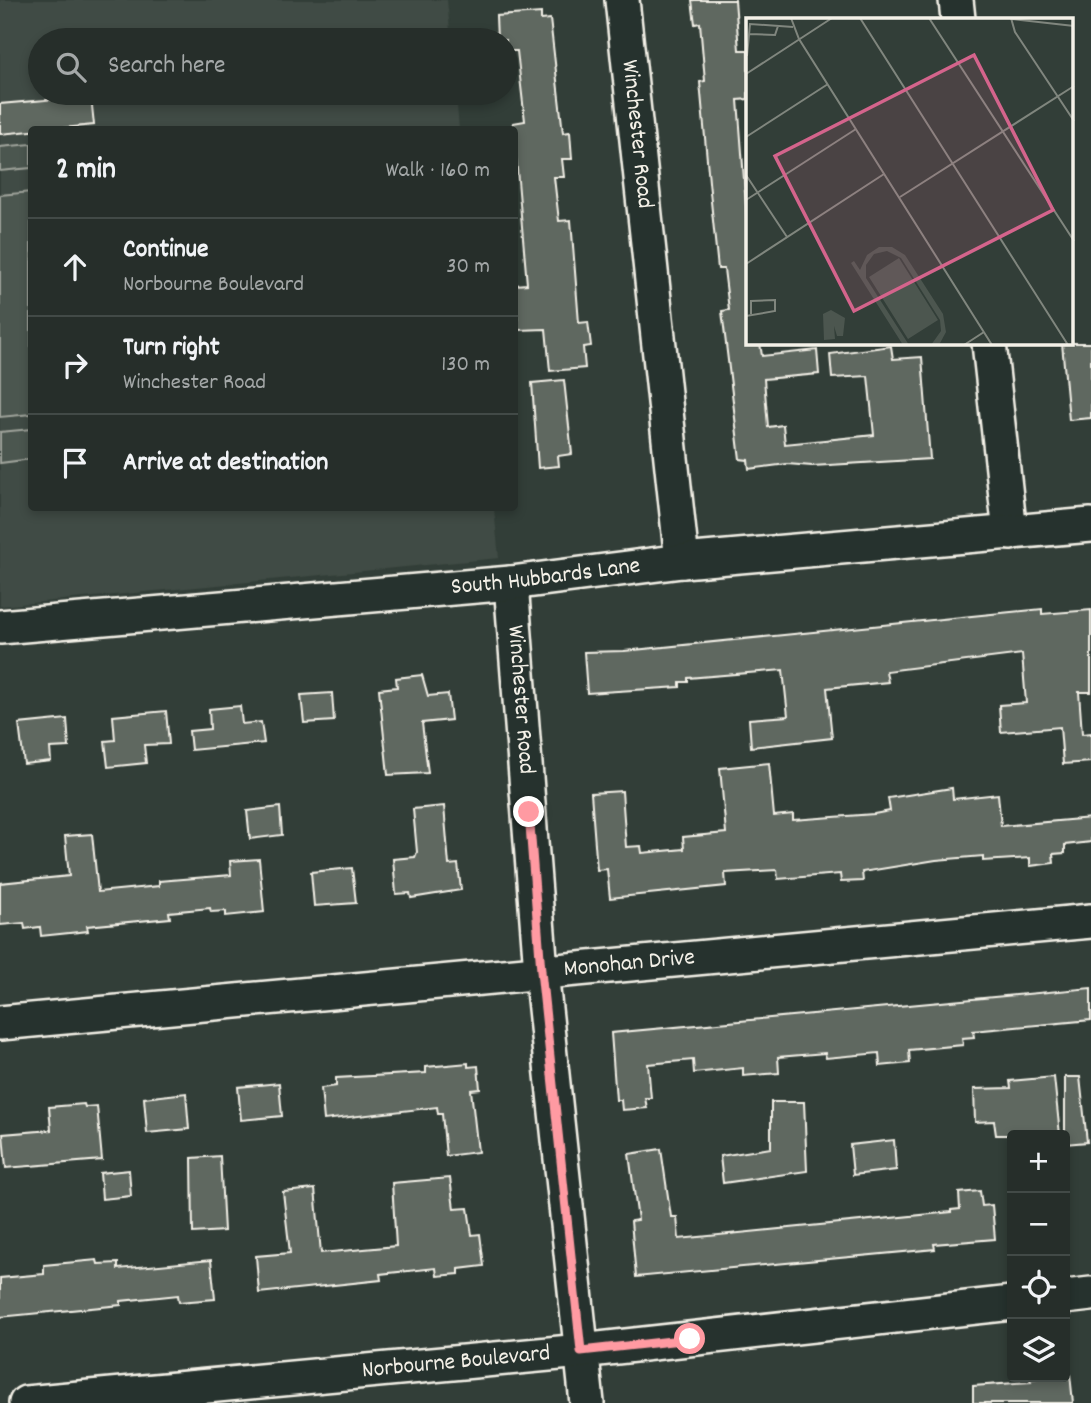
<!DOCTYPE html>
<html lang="en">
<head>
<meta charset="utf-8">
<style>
	body { margin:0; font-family:Dekko,sans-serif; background:#323a36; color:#f1f3f6 }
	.controls { position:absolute; right:21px; bottom:21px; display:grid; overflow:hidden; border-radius:7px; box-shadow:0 4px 10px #0003 }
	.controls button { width:63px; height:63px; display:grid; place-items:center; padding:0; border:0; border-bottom:2px solid #424a47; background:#262e2a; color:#f1f3f6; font:35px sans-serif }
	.stop { position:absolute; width:21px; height:21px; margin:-16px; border:5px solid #ff9aa2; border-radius:50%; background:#fff }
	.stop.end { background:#ff9aa2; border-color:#fff; box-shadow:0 2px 7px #0008 }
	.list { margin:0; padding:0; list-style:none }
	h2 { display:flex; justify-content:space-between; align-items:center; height:91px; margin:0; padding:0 28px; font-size:30px }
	h2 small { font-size:23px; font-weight:400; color:#a4a8a8 }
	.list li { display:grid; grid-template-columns:46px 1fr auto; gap:21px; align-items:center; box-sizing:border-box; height:98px; padding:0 28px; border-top:2px solid #424a47 }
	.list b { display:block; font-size:26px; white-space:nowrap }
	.list p { margin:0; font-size:23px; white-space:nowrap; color:#a4a8a8 }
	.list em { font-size:23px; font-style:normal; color:#a4a8a8 }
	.icon { flex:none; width:38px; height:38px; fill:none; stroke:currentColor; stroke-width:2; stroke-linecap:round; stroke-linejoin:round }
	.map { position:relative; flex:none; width:1091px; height:1403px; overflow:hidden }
	.search { position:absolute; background:#262e2a; box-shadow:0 4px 10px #0003; left:28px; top:28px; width:490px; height:77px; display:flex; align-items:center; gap:18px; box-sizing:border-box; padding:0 24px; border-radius:38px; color:#a4a8a8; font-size:26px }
	.panel { position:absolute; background:#262e2a; box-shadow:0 4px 10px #0003; left:28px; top:126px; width:490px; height:385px; border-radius:7px }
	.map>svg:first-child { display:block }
</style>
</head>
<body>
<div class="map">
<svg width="1091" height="1403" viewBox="0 0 1091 1403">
	<rect width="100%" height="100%" fill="#323e38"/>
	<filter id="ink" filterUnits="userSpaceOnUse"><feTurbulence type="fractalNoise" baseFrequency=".0143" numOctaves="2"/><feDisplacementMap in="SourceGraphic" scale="14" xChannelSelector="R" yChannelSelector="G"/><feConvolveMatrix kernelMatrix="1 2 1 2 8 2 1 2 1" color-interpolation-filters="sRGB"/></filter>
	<g filter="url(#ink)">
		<!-- built -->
		<path fill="#404b44" d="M0,0H447L451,40H40V93H456L459,129L32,130V508H494L499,558L0,606Z"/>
		<!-- green -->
		<g fill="#4c564f" stroke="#a0a49c" stroke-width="2">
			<path d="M31,144V168L0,171V147Z"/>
			<path d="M31,192V414L0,417V195Z"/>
			<path d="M31,429V459L0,463V432Z"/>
		</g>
		<!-- building -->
		<g fill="#5f6861" stroke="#f4f1e8" stroke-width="2">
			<path d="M692,0H735L739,50H748V99L738,100L748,233V343H760L762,356L817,350L819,374L764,379L768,427L783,425L785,444L874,435L868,376L832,378L830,354L891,346L893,359L922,357L930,459L812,466L787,464L749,469L748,460L740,459L722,311L729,310L724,269H718L709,182L700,82L705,81L700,23L695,24Z"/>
			<path d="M541,13V20L550,19L563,133L570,132L572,159H562L564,177H554L559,221L571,220L579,323L588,322L591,346L583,347L585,368L550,371L546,329L518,330L515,285L527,284L513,123L525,121L517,51H506V40H497L496,16Z"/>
			<path d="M91,96L94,125L0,134V104Z"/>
			<path d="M1062,343H1091V418L1069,420Z"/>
			<path d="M564,380L572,454L558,456L559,466L538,468L532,383Z"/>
			<path d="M1042,609V614L1091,610V692H1079L1082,734L1091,733V762L1063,764L1060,727L1001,732L999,705L1026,703L1022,654L886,671L888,682L827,688L832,738L751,747L749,719L788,716L783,670L688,678V682H680V687L587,693L584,652L624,651Z"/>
			<path d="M422,675L428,696L448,694L451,720L422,723L428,773L388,775L379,689L397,687L396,678Z"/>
			<path d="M332,693L334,721L304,723L301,695Z"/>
			<path d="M240,706L242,724L261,722L264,743L191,750L189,731L210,729L209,709Z"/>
			<path d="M166,711L169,744L144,745L146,763L108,767L105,741L115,740L113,716Z"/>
			<path d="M67,719L69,747L50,748L51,761L24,764L19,724Z"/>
			<path d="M769,763L774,816L793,814V820L874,814L890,811L888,798L952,788L953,799L998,794L1001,826L1091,818V842L1065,845V853L1053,854L1054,863L1030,866V858L983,861V856L936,860L862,872L863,881L841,882L840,874L778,879L777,870L725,873L726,886L610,898L607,869L597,870L591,793L622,791L626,847L641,846L642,853L684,849L683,837L726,833L720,768Z"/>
			<path d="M444,806L449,865L458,864L461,890L411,898L410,893L396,894L393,859L415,857L417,852L413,809Z"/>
			<path d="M280,807L282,835L250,839L247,811Z"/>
			<path d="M92,834L98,892L159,886V881L231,875L230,861L259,859L264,912L226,916V911L211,912L210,908L169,912L170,918L87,926L88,931L41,936L40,927L25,929L24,923L0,925V883L69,876L65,836Z"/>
			<path d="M352,868L356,903L314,906L311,872Z"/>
			<path d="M1091,988V1020L973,1031L974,1037L962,1038L963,1045L909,1050L910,1063L880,1066L879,1053L826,1058L825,1053L778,1057L779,1073L743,1076V1068L694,1073L693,1060L648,1064L651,1098H645L647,1108L622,1110L621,1100H616L611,1033Z"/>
			<path d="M468,1063V1067L478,1066L480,1089L471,1090L478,1152L446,1156L442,1114H438L437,1107L324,1120L321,1088L336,1086V1078L426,1073V1067Z"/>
			<path d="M1054,1077L1060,1135H996L994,1121L975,1122L974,1089L1011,1088L1010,1081Z"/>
			<path d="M1065,1077H1080L1087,1142L1065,1144Z"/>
			<path d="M279,1083L282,1116L241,1120L238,1087Z"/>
			<path d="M186,1093L189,1129L147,1133L144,1098Z"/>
			<path d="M771,1102H804L807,1171L723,1183L720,1156L771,1148Z"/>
			<path d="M84,1104L85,1107L97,1106L102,1160L6,1168L3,1134L51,1130L49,1107Z"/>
			<path d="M894,1140L896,1170L853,1175L850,1145Z"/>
			<path d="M661,1149L671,1217H677L679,1239L951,1212V1210L960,1209L959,1193L980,1191L982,1206L992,1205L995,1239L934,1244L935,1249L636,1277L631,1221L638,1220L629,1154Z"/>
			<path d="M220,1156L224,1231L193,1233L192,1158Z"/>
			<path d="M129,1170L131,1196L102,1199L100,1173Z"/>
			<path d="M450,1178L454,1209L468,1208L472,1235L480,1234L484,1266L459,1269V1274L437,1276L436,1268L380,1274L381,1280L259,1293L256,1256L290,1253L283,1192L315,1189L321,1253L396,1246L392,1183Z"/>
			<path d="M97,1260L98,1264L118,1263V1269L211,1260L215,1299L179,1302L178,1295L121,1301V1305L0,1317V1278L44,1274V1265Z"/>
			<path d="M1070,1374L1073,1403H973V1386L1031,1382L1030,1379Z"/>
		</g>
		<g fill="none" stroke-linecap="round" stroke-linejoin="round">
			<defs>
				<g id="minor">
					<path id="s1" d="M622,0L682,561"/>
					<path d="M956,0L958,19"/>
					<path d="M989,343L1010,533"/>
					<path id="s2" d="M511,583L541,971L587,1403"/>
					<path id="s3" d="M0,627L511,583L682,561L1091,525"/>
					<path id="s4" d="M0,1023L1091,921"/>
					<path d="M1065,1297L1091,1294"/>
					<path id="s5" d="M26,1403L581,1351L1012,1303"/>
				</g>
			</defs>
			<!-- minor casing -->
			<use href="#minor" stroke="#f4f1e8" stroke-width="38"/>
			<!-- minor -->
			<use href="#minor" stroke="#26332d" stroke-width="33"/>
		</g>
	</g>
	<g fill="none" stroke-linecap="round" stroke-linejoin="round" filter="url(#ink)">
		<!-- route -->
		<path stroke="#ff9aa2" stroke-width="9" d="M529,812L541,971L581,1351L690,1339"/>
	</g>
	<g text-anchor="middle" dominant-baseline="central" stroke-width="6" stroke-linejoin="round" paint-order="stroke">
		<!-- street labels -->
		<g font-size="24" fill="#f4f1e8" stroke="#26332d">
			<text stroke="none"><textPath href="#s1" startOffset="135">Winchester Road</textPath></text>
			<text stroke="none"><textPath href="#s3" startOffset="548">South Hubbards Lane</textPath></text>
			<text stroke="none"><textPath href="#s2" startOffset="117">Winchester Road</textPath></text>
			<text stroke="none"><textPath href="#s4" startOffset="632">Monohan Drive</textPath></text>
			<text stroke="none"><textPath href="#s5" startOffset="432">Norbourne Boulevard</textPath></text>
		</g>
	</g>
	<!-- overview -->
	<g transform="translate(746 18)">
		<rect width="327" height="327" fill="#323e38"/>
		<path d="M133,229H146L159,237L197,296L200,314L193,327H185L195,313L194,302L155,240L141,233L128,236L120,247V260L163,327H157L105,245L108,243L114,252L121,237ZM153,240L192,302L162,321L123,259ZM85,292L99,300L97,318H91L88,308L89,321L78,322L77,296Z" fill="#4c564f"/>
		<path fill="none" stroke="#80867e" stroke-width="2" d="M45,0L53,21L246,327M114,0L322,327M183,0L328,223M265,0L269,14L328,103M266,1L328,8M3,16L29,17L32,8M1,38L4,6L47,9M0,56L86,0M0,119L82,66M0,157L41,219M154,179L328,68M0,182L110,111M0,246L138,156M0,298L29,293V282L5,283V296M218,327L238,314"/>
		<path fill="#d4648c" fill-opacity="0.15" stroke="#d4648c" stroke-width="3.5" d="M228,37L307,192L108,293L29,138Z"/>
		<rect width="327" height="327" fill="none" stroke="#f4f1e8" stroke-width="3.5"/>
	</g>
</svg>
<div class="controls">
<button>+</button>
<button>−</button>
<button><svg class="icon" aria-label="locate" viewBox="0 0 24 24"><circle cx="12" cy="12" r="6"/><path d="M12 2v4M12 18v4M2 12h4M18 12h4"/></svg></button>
<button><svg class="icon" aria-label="layers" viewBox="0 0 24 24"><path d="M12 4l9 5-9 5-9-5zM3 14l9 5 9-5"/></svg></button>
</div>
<div class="stop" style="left:690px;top:1339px"></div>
<div class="stop end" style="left:529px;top:812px"></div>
<div class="search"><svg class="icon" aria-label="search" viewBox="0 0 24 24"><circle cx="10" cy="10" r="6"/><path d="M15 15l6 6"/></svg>Search here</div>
<section class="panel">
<h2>2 min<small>Walk · 160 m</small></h2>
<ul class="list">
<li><svg class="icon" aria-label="ahead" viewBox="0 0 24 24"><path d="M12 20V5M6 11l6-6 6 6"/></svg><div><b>Continue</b><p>Norbourne Boulevard</p></div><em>30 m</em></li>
<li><svg class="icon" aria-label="right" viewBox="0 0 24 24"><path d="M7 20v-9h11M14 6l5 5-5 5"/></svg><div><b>Turn right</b><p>Winchester Road</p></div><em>130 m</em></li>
<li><svg class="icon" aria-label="arrive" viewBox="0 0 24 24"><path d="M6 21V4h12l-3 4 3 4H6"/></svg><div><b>Arrive at destination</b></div></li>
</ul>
</section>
</div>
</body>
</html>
